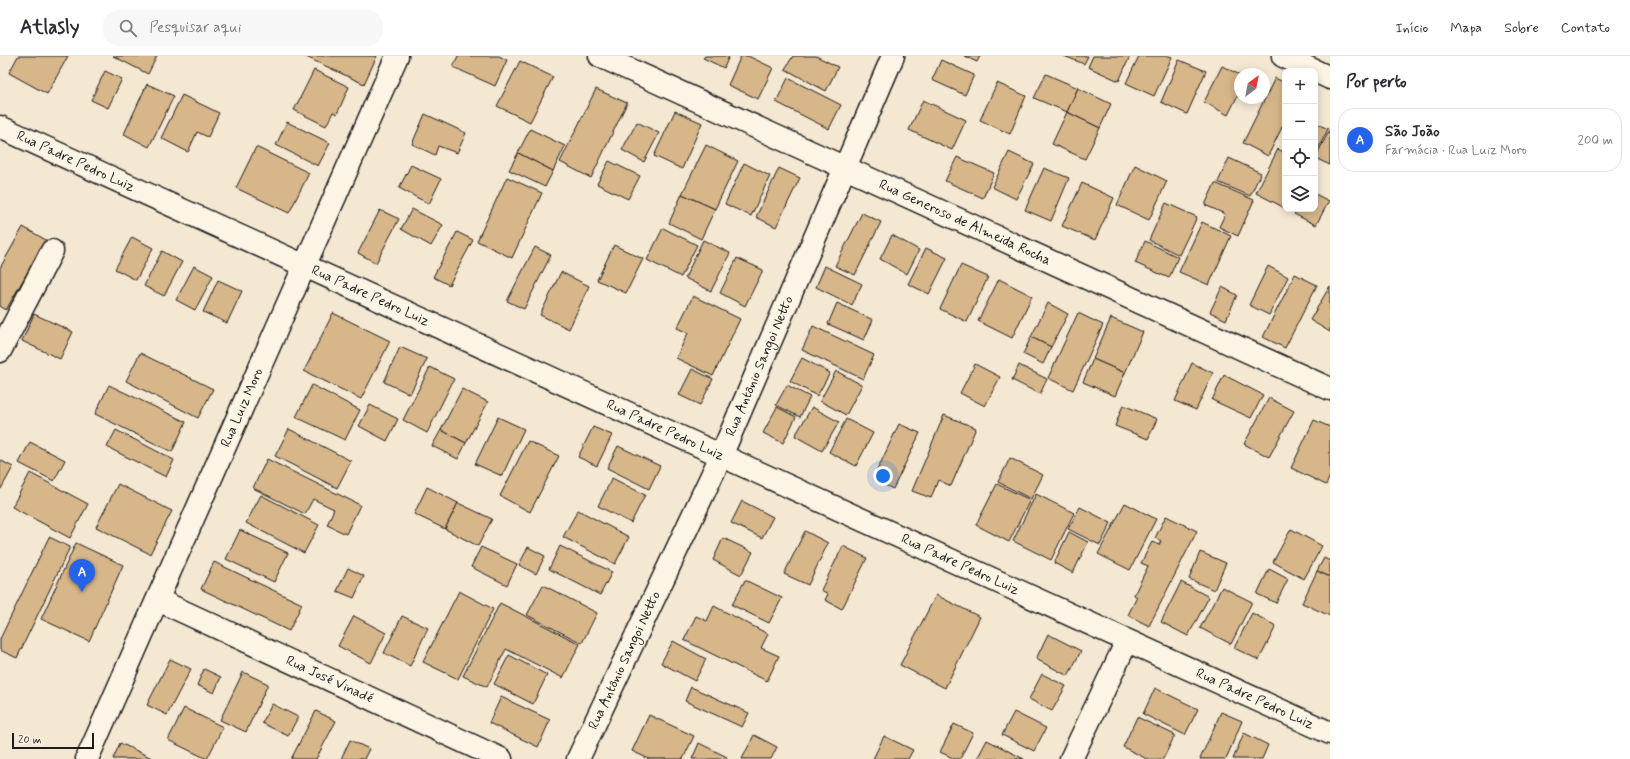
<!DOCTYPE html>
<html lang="pt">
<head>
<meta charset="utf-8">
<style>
	body { margin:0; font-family:Mynerve,sans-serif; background:#f7f7f7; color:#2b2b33 }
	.controls { position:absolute; right:12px; top:12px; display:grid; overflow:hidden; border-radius:8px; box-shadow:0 2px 10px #0003 }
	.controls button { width:36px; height:36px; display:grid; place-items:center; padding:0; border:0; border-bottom:1px solid #e1e1e2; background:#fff; color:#2b2b33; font:20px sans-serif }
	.compass { position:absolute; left:1234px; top:12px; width:36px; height:36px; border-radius:50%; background:#fff; box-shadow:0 2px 10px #0003; rotate:32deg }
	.scale { position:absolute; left:12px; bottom:10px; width:82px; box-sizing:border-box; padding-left:4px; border:2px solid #1c1c1c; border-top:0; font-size:11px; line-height:14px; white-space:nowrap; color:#1c1c1c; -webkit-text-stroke:3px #fcf5e5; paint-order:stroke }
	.you { position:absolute; left:883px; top:420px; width:14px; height:14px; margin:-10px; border:3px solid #fff; border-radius:50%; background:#1a73e8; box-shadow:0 0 0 6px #1a73e833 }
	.badge { display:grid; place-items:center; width:26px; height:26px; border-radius:50%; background:#2563eb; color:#fff; font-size:13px; font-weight:700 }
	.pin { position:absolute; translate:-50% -33px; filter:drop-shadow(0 1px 2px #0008) }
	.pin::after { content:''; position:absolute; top:21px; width:14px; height:12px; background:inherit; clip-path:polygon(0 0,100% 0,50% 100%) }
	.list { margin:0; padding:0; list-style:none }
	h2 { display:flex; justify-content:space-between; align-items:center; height:52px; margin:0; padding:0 16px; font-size:17px }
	h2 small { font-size:13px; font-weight:400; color:#7c7c81 }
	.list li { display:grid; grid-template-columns:26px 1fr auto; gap:12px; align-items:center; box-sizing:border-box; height:64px; margin:0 8px 8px; padding:0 8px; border:1px solid #e1e1e2; border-radius:16px }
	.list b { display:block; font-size:15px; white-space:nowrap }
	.list p { margin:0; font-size:13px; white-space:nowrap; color:#7c7c81 }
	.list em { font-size:13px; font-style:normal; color:#7c7c81 }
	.icon { flex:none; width:22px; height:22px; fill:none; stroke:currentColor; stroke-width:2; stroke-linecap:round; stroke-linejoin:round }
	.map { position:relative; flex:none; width:1330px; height:703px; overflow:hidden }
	header { display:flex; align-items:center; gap:24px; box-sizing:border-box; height:56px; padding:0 20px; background:#fff; border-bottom:1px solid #e1e1e2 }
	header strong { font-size:19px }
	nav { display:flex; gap:22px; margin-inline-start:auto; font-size:14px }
	.search { width:280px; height:36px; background:#f7f7f7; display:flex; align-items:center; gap:10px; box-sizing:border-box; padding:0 14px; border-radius:16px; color:#7c7c81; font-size:15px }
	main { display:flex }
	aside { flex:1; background:#fff }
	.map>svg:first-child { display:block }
</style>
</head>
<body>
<header>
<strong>Atlasly</strong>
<div class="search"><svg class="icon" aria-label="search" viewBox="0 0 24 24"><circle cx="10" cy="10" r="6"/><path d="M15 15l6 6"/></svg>Pesquisar aqui</div>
<nav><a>Início</a><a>Mapa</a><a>Sobre</a><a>Contato</a></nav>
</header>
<main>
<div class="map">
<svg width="1330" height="703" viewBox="0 0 1330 703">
	<rect width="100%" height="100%" fill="#f5e8d3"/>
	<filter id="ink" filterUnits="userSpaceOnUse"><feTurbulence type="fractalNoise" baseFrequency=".025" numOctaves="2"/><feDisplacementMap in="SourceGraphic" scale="8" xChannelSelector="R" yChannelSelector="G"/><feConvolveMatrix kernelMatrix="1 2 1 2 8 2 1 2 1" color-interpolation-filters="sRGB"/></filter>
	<g filter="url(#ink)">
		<!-- building -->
		<g fill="#d7b68a" stroke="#1c1c1c">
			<path d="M18,0H68L47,38L9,17Z"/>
			<path d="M113,0H157L148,18Z"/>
			<path d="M304,0H377L364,28Z"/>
			<path d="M458,0H499L507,4L495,30L453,11Z"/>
			<path d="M705,0H729L724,12L703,2Z"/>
			<path d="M741,0H748L773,12L758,43L728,29Z"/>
			<path d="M793,0H816L838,11L826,35L785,13Z"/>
			<path d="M964,0H980L977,6Z"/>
			<path d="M1064,0H1088L1084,8Z"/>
			<path d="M1093,0H1130L1119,25L1088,11Z"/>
			<path d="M1139,0H1169L1172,1L1154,40L1126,27Z"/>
			<path d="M941,4L974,19L965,39L932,24Z"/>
			<path d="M1179,4L1206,15L1187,58L1161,46Z"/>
			<path d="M520,5L553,21L530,66L497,50Z"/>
			<path d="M1222,10L1240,19V35L1228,59L1204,46Z"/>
			<path d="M314,14L349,31L337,58L333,56L326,70L294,54Z"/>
			<path d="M105,15L122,23L108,52L91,44Z"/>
			<path d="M1046,18L1078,32L1067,56L1034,42Z"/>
			<path d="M788,22L841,49L829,73L776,46Z"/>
			<path d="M1275,22L1285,27V65L1268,100L1243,87Z"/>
			<path d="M997,27L1026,40L1010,78L980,64Z"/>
			<path d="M147,28L174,40L149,91L124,78Z"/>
			<path d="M1078,32L1111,48L1100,72L1067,56Z"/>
			<path d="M596,33L627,47L591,122L560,106Z"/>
			<path d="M182,39L219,57L208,81L197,76L188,96L161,82Z"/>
			<path d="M923,44L966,64L952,94L909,74Z"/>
			<path d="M675,55L702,67L682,113L654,100Z"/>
			<path d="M1067,56L1100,72L1085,103L1052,88Z"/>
			<path d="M425,58L466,77L457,97L438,90L435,99L412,88Z"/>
			<path d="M287,66L330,87L318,110L276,89Z"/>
			<path d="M637,66L659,77L644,106L622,94Z"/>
			<path d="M1315,67L1328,73L1318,93L1315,91Z"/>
			<path d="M530,73L565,90L553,115L518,97Z"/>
			<path d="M1330,73V109L1315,102Z"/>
			<path d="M706,89L738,105L715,153L682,138Z"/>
			<path d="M256,91L309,117L289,157L236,132Z"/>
			<path d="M1278,93L1285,97V152L1256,137Z"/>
			<path d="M1009,96L1034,108L1016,143L992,131Z"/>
			<path d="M518,97L553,115L545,131L509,114Z"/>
			<path d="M957,101L994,117L983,142L945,125Z"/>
			<path d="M1229,102L1261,117L1250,140L1218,126Z"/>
			<path d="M609,105L640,120L628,143L597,128Z"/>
			<path d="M744,107L770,120L751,160L725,148Z"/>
			<path d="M411,109L441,123L429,148L399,132Z"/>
			<path d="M1135,109L1167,125L1149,164L1117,149Z"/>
			<path d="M779,112L800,122L776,171L756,161Z"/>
			<path d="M1044,112L1069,122L1051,165L1025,154Z"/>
			<path d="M507,121L542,137L512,202L477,185Z"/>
			<path d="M1082,127L1114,142L1095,184L1062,170Z"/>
			<path d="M1215,127L1254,144L1238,180L1219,171L1225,158L1205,149Z"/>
			<path d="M682,138L715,153L701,183L669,167Z"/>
			<path d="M1315,138L1329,145L1316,169L1294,158L1297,153H1315Z"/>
			<path d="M1166,147L1197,161L1179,199L1149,184Z"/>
			<path d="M412,153L443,169L431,190L401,173Z"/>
			<path d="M380,154L399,163L376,207L358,197Z"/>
			<path d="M862,157L881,166L855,219L835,210Z"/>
			<path d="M1202,166L1231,180L1209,229L1179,216Z"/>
			<path d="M23,171L46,184L6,254L0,250V212Z"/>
			<path d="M663,172L697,189L681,221L647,204Z"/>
			<path d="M457,176L473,184L449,229L433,221Z"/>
			<path d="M892,179L919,194L907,218L880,203Z"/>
			<path d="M132,181L153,192L136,224L115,213Z"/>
			<path d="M703,184L730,197L711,235L685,222Z"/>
			<path d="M1145,185L1178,201L1169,222L1135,207Z"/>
			<path d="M614,189L643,203L626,237L597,224Z"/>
			<path d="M535,191L551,199L524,253L507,245Z"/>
			<path d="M926,192L947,202L929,238L908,228Z"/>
			<path d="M162,195L182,206L164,240L144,230Z"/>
			<path d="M737,202L763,214L745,250L720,237Z"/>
			<path d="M961,209L988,221L967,266L940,253Z"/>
			<path d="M194,210L213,220L195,254L176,244Z"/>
			<path d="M825,210L862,228L852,249L816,231Z"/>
			<path d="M1268,210L1288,221L1269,259L1249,249Z"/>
			<path d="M561,216L589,230L569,273L540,259Z"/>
			<path d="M1295,218L1317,229L1285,292L1263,281Z"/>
			<path d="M999,223L1032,240L1012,282L978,265Z"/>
			<path d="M218,224L242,235L227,267L203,256Z"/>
			<path d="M1330,230V276L1310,264Z"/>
			<path d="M1222,231L1237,239L1226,264L1210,256Z"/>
			<path d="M693,240L740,263L713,320L676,302L688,277L677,272Z"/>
			<path d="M837,247L873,264L864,284L828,268Z"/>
			<path d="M1048,247L1068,258L1051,291L1031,281Z"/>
			<path d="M333,257L390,285L361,343L304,315Z"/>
			<path d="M1078,257L1103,269L1073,334L1048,322Z"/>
			<path d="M34,258L73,276L60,303L22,285Z"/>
			<path d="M1111,262L1143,276L1125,317L1093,303Z"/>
			<path d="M813,270L874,299L863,323L802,294Z"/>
			<path d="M1031,281L1051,291L1043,308L1023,298Z"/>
			<path d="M400,291L427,303L410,338L384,326Z"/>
			<path d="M140,297L213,333L198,362L126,325Z"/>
			<path d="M802,302L830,317L817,340L790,325Z"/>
			<path d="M1093,303L1125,317L1115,340L1083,326Z"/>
			<path d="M1192,307L1213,317L1196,354L1175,345Z"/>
			<path d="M975,308L1000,321L985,350L960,337Z"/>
			<path d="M1019,309L1047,323L1040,338L1012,324Z"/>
			<path d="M430,311L454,323L427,377L403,364Z"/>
			<path d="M692,313L713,323L700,349L679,339Z"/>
			<path d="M836,315L862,329L846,359L820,345Z"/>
			<path d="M1224,319L1263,339L1251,362L1212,344Z"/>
			<path d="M109,329L186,366L172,396L95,358Z"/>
			<path d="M312,329L360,354L345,384L296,361Z"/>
			<path d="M787,329L810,341L800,361L776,349Z"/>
			<path d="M462,333L488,346L466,387L441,374Z"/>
			<path d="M1269,342L1294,355L1269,401L1244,388Z"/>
			<path d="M370,349L398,363L387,385L359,370Z"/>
			<path d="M1123,349L1157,363L1148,383L1115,370Z"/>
			<path d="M777,351L796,361L783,387L763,377Z"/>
			<path d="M812,351L839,366L822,395L795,380Z"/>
			<path d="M944,359L976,372L951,430L938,424L931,442L912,435Z"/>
			<path d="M498,361L524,373L502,420L475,408Z"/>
			<path d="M846,363L873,377L856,410L829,396Z"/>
			<path d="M1314,364L1330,371V420L1326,429L1291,412Z"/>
			<path d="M899,368L920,377L893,433L873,423Z"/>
			<path d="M593,371L612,379L597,410L578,401Z"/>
			<path d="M289,373L351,405L337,432L275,400Z"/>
			<path d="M116,374L174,404L166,421L107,391Z"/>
			<path d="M441,374L466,387L458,403L432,390Z"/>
			<path d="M528,385L559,400L530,456L500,440Z"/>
			<path d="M30,386L65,404L54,425L19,407Z"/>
			<path d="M618,390L660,410L649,433L607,412Z"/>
			<path d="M1010,402L1043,419L1031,443L998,426Z"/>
			<path d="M267,403L360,449L346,478L327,469L334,453L313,443L305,458L253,432Z"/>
			<path d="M0,404L13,411L1,433L0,432Z"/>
			<path d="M30,417L88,448L70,482L12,451Z"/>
			<path d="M612,422L645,439L631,467L598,450Z"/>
			<path d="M118,428L172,455L150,498L96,471Z"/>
			<path d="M997,428L1030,444L1009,486L976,469Z"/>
			<path d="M427,431L458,447L445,473L414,458Z"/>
			<path d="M1036,438L1074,457L1051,504L1013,485Z"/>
			<path d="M261,439L319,469L304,497L246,467Z"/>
			<path d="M742,445L773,461L762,482L731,467Z"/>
			<path d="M458,447L492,463L478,490L445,473Z"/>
			<path d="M1125,447L1156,463L1130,514L1098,498Z"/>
			<path d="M1080,451L1111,467L1100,489L1068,473Z"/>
			<path d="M578,454L629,481L615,508L563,481Z"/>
			<path d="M1166,460L1197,475L1149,570L1128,559L1137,541L1134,539L1148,510L1141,507L1152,486L1159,489L1161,485L1155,482Z"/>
			<path d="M1291,473L1322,490L1304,523L1273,506Z"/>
			<path d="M240,474L288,497L274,526L226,503Z"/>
			<path d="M805,475L828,487L808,529L784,518Z"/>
			<path d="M1069,476L1088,486L1073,517L1054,507Z"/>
			<path d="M49,481L70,491L17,602L0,594V583Z"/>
			<path d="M723,482L753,496L741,519L713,504Z"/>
			<path d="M76,487L123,509L89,585L41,563Z"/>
			<path d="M560,490L612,516L600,539L549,513Z"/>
			<path d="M843,490L867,502L842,553L825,544L828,538L821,534Z"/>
			<path d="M481,491L517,508L507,529L471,511Z"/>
			<path d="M528,491L545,500L536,518L519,509Z"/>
			<path d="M1200,496L1226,507L1214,534L1189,523Z"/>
			<path d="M1324,502L1330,505V521L1317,515Z"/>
			<path d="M214,506L302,548L289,575L201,533Z"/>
			<path d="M348,512L364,520L354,542L337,535Z"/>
			<path d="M1269,513L1288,523L1276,547L1257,538Z"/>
			<path d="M1317,515L1330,521V560L1302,547Z"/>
			<path d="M745,524L782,542L769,567L732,549Z"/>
			<path d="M1181,526L1209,541L1188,580L1161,566Z"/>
			<path d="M543,529L597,557L582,587L527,559Z"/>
			<path d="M1222,531L1252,546L1231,588L1200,572Z"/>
			<path d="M459,535L493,553L458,623L423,606Z"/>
			<path d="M936,539L980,561L945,632L900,609Z"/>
			<path d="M500,547L580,588L563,622L506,593L487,631L463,620Z"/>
			<path d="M714,550L768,578L761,592L779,600L767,625L684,584L696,560L707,565Z"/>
			<path d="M1252,557L1276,570L1259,604L1234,592Z"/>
			<path d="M354,560L386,577L371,607L338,590Z"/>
			<path d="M402,560L428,572L410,610L384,597Z"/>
			<path d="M1048,578L1081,595L1068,620L1036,603Z"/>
			<path d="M673,585L706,603L695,625L661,607Z"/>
			<path d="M509,599L547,619L533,648L494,628Z"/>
			<path d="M170,603L191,613L167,659L147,649Z"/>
			<path d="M204,613L221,621L214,637L197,629Z"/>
			<path d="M243,616L268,628L246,676L220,664Z"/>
			<path d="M1042,618L1066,630L1052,655L1029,643Z"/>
			<path d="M691,631L749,657L742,671L685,645Z"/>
			<path d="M1155,632L1198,653L1185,679L1143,658Z"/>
			<path d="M501,641L550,664L538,691L489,667Z"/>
			<path d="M272,648L298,661L288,680L262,667Z"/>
			<path d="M184,652L223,671L207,703L168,684Z"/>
			<path d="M316,655L336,665L316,703H291Z"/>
			<path d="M1014,656L1046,672L1034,695L1002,679Z"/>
			<path d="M1221,656L1242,665L1226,703H1200Z"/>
			<path d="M649,659L694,680L683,703H649L632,695Z"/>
			<path d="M1137,661L1175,679L1163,703H1147L1123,691Z"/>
			<path d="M954,668L973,677L960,703H955L940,696Z"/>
			<path d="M1244,677L1268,689L1262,703H1233Z"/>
			<path d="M754,679L777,691L771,703H742Z"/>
			<path d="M884,680L913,694L908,703H873Z"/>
			<path d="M350,684L369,693L364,703H341Z"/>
			<path d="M987,684L1024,703H977Z"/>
			<path d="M120,687L154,703H113Z"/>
			<path d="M699,687L727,701L726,703H692Z"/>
		</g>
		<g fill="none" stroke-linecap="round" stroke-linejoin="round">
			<defs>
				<g id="minor">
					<path id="s1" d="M600,0L1330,333"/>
					<path d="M1283,0L1330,22"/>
					<path id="s2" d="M0,71L1330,677"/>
					<path d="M0,295L52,195"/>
					<path id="s3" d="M158,544L501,703"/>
					<path id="s4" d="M87,703L397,0"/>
					<path id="s5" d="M578,703L721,400L893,0"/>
					<path d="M1071,703L1127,585"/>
				</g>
			</defs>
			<!-- minor casing -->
			<use href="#minor" stroke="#1c1c1c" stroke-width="25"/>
			<!-- minor -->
			<use href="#minor" stroke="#fcf5e5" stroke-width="22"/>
		</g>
	</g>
	<g text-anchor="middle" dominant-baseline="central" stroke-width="3" stroke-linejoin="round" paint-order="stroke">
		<!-- street labels -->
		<g font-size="14" fill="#1c1c1c" stroke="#fcf5e5">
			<text stroke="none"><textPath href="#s2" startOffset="83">Rua Padre Pedro Luiz</textPath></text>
			<text stroke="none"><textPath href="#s1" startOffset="401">Rua Generoso de Almeida Rocha</textPath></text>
			<text stroke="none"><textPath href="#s2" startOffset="407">Rua Padre Pedro Luiz</textPath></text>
			<text stroke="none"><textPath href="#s5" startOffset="433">Rua Antônio Sangoi Netto</textPath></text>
			<text stroke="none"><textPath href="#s4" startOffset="384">Rua Luiz Moro</textPath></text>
			<text stroke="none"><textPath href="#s2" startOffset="731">Rua Padre Pedro Luiz</textPath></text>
			<text stroke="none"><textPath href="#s2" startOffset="1055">Rua Padre Pedro Luiz</textPath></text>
			<text stroke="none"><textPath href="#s5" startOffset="109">Rua Antônio Sangoi Netto</textPath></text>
			<text stroke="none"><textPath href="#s3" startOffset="189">Rua José Vinadé</textPath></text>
			<text stroke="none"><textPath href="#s2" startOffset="1379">Rua Padre Pedro Luiz</textPath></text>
		</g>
	</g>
</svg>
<div class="controls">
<button>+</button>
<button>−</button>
<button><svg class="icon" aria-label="locate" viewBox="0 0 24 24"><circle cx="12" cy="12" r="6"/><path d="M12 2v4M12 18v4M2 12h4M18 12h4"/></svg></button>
<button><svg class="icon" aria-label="layers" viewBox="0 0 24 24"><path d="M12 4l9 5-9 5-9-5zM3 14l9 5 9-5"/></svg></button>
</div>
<svg class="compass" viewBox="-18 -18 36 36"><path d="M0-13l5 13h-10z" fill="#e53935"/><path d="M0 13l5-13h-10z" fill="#7c7c81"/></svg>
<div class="scale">20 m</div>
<div class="you"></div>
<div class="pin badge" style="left:82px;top:536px">A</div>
</div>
<aside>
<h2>Por perto<small></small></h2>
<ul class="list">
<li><span class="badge">A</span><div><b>São João</b><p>Farmácia · Rua Luiz Moro</p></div><em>200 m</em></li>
</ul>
</aside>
</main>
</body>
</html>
